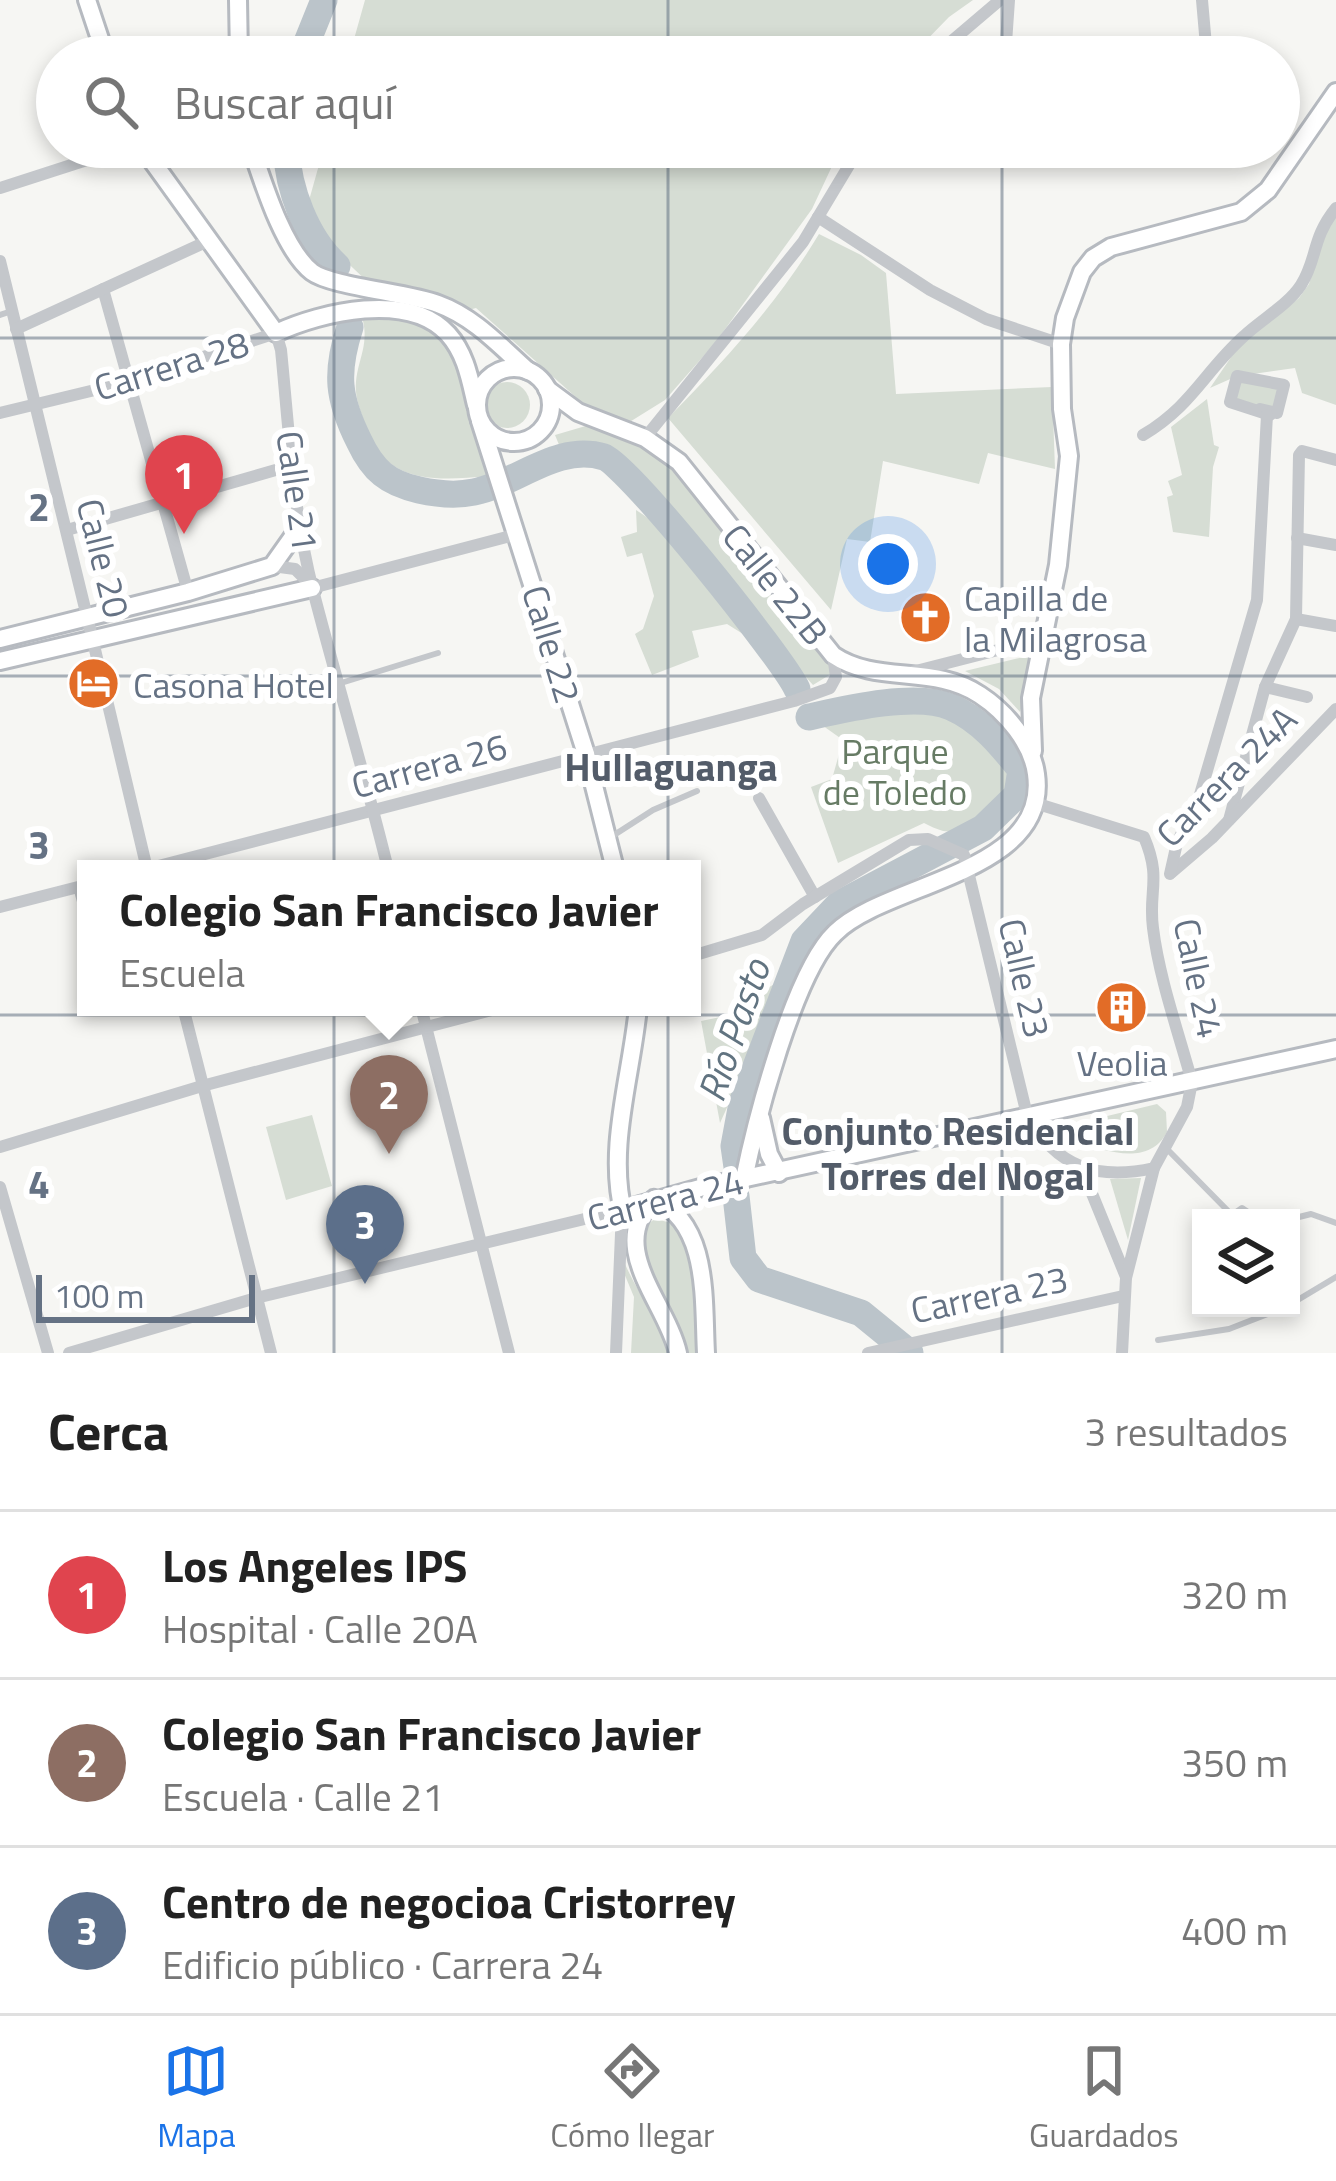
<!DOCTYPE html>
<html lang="es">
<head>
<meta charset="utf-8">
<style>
	body { margin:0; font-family:"Titillium Web",sans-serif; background:#f6f6f6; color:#222 }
	.controls { position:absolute; right:36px; bottom:36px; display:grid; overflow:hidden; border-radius:0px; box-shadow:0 6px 18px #0003 }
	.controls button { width:108px; height:108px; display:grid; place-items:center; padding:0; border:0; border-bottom:3px solid #e0e0e0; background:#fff; color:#222; font:60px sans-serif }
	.scale { position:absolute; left:36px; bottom:30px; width:219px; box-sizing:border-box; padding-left:12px; border:6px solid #657284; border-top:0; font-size:33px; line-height:42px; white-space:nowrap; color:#657284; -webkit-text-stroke:9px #fff; paint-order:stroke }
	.you { position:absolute; left:888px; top:564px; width:42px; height:42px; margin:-30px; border:9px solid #fff; border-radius:50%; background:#1a73e8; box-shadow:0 0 0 18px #1a73e833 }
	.badge { display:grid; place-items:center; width:78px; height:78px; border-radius:50%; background:#1a73e8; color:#fff; font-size:39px; font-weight:700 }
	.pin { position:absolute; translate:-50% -99px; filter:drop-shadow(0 3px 6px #0008) }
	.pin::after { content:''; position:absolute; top:63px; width:42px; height:36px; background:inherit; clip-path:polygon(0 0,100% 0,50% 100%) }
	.popup { position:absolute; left:77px; top:860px; width:624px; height:156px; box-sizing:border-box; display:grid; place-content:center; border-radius:0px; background:#fff; filter:drop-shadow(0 3px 9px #0005); font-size:39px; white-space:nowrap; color:#767676 }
	.popup b { font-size:45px; color:#222 }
	.popup::after { content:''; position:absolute; left:50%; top:100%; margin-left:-24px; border:24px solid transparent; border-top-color:#fff }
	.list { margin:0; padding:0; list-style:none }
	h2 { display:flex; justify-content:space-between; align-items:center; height:156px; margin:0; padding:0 48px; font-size:51px }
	h2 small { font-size:39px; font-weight:400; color:#767676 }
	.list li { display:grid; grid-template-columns:78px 1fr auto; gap:36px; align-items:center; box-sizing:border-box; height:168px; padding:0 48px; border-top:3px solid #e0e0e0 }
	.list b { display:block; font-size:45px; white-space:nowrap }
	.list p { margin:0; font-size:39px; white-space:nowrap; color:#767676 }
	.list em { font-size:39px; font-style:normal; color:#767676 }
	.icon { flex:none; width:66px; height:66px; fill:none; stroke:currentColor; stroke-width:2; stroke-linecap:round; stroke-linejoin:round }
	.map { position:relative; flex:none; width:1336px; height:1353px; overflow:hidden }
	.search { position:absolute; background:#fff; box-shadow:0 6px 18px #0003; left:36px; right:36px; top:36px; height:132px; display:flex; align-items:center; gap:30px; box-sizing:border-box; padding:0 42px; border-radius:66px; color:#767676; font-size:45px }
	.sheet { height:660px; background:#fff }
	nav { display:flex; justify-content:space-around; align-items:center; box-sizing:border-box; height:168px; border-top:3px solid #e0e0e0; background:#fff; font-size:33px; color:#767676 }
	nav a { display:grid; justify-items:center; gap:6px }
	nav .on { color:#1a73e8 }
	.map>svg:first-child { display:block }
</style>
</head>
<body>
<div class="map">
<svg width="1336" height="1353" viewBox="0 0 1336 1353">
	<rect width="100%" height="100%" fill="#f6f6f3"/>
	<!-- green -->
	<g fill="#d6ddd4">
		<path d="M365,0H973L949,17L910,57H349Z"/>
		<path d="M324,147H841L812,209L715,343L665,400L628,423L588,408L476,308L458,313L372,286L335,251L308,204Z"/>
		<path d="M1336,215V405L1302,393L1295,368L1239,376L1282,386L1276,412L1232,402L1237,376L1210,388L1238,347L1299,298L1309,284L1328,222Z"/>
		<path d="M819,234L861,255L886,273L896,394L1052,387L1055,469L988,453L979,484L883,461L870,542L847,539L831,610L668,418C725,360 777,304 819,234Z"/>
		<path d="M384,316C403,319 422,321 437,334C466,359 480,439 487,476C438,481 385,484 367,429C363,418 357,404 356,392C354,363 371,348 362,317Z"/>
		<circle cx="507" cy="405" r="23"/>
		<path d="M1207,399L1214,445L1219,447L1213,467L1209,537L1173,532L1167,497L1173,495L1168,481L1182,475L1171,427Z"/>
		<path d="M589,425L637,441L674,467L831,665V674L813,685L610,459L576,452L564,457L555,435Z"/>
		<path d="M636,510C683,540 717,585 743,634L727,624L692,631L699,657L652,675L635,634L643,629L654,596L642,553L627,557L621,537L637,532Z"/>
		<path d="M1032,655L1029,681L1020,712L999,689L965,671Z"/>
		<path d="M874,711C942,712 969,713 1011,771C1010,798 973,836 943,831C936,829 930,826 924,823L838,863L811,787L832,779L843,740L819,723L826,717Z"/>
		<path d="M776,983L745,1068L720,1123L701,1021L750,1011L751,998Z"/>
		<path d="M1157,1104L1166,1112L1167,1132C1149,1167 1105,1151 1076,1141L1074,1124Z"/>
		<path d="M312,1115L332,1186L286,1200L266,1127Z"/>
		<path d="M1141,1178L1128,1240L1110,1179Z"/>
		<path d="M655,1219L676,1224C696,1261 694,1312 699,1353H681L642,1251L646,1225Z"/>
		<path d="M625,1264C639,1296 660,1320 671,1353H631L634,1297L624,1273Z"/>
	</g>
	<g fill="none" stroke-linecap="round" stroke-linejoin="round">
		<!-- river -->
		<g stroke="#bbc4ca" stroke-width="27">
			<path d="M301,57L324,0"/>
			<path d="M286,147C288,189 306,238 337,266"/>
			<path d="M350,327C335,373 338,399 359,441C373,471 388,483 419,490C437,494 456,496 474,492C518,483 557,443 604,457C628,465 783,658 797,689"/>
			<path d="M737,1167L734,1146L742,1103L804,941L839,904L983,828L1017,795L1021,770C1001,745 981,720 951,707C916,692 845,709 809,717"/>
			<path d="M736,1196L743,1258L759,1279L861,1313L910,1353"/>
		</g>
		<defs>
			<g id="secondary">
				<path d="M87,0L106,57"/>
				<path d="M238,0L239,57"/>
				<path d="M142,147L276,333C321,312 409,291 448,334C466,354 470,380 476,405"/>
				<path d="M251,147C263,182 283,249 312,272C330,286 409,293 438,304C474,317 500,346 528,371"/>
				<circle cx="514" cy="405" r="37"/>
				<path d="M547,389L578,412L645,438L679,462L833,655C877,685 934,664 980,695C1006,712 1032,743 1036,774C1050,874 886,882 835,933C794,972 756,1121 744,1179"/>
				<path d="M480,421L586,754L615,869"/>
				<path d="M0,639L188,592L272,566L301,525"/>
				<path d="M0,661L312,588"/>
				<path d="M1033,751L1031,698L1058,565L1069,456L1062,409L1061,344L1065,318L1082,272L1093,258L1111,247L1241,212L1268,190L1336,92"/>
				<path d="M761,1118L769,1154L779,1173"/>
				<path d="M622,1210L700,1188L1336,1049"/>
				<path d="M624,1215C606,1149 632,1074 638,1007"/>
				<path d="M678,1353C667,1303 605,1247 654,1199C710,1223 703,1301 706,1353"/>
			</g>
		</defs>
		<!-- secondary casing -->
		<use href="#secondary" stroke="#b6bac0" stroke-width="22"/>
		<!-- lane -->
		<g stroke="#c4c7cb" stroke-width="6">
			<path d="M0,315L12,311"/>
			<path d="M341,683L438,653"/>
			<path d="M611,837L653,810L697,791"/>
			<path d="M77,891L85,920"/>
			<path d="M1167,1149L1232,1215L1229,1218"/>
			<path d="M1232,1215L1242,1208L1257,1218"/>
			<path d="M1291,1219L1311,1214L1336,1223"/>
			<path d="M1291,1304L1336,1277"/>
			<path d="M1158,1340L1229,1329L1283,1308"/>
		</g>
		<!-- street -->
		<g stroke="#c4c7cb" stroke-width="12">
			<path d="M1202,0L1207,57"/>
			<path d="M933,57L1000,0"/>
			<path d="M1005,57L1009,0"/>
			<path d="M1242,156L1243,147"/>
			<path d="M0,188L127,147"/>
			<path d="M818,217L930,290L986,319L1061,344"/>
			<path d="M0,261L92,637L147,869L794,701L830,688L836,677L833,655"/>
			<path d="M103,289L188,592"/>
			<path d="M16,329L208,241"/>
			<path d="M1260,409L1277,413L1284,385L1237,376L1230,402L1270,415"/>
			<path d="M0,413L128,382L276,333L281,350C289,430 293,512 313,590C337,683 365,775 388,869"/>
			<path d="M1143,435C1192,406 1204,372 1244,336C1262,319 1288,305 1301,285C1318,258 1311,239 1336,208"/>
			<path d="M645,438L803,242L860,147"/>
			<path d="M67,530L293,465"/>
			<path d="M1297,538L1336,545"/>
			<path d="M272,566L295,569L308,582"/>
			<path d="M312,588L518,534"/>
			<path d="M1296,619L1336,626"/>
			<path d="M912,672L1045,638"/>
			<path d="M1265,687L1307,697"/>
			<path d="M759,798L815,897"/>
			<path d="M1229,820L1265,687L1296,619L1299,455L1302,451L1336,460"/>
			<path d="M1171,873L1212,838L1336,709"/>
			<path d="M1170,874L1177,843L1199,798L1257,600L1267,415"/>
			<path d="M0,907L86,885"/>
			<path d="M692,956L762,935L803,904L909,840L928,839L964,855L1027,1115C1056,1167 1097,1181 1154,1168L1187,1107L1192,1082C1179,1034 1159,978 1153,928C1148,891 1162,879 1144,837L1035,803"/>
			<path d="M183,1007L271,1353"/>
			<path d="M421,1007L509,1353"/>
			<path d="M0,1147L202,1086L503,1007"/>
			<path d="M1059,1152L1053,1126L1061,1108"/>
			<path d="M1082,1169L1126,1277"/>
			<path d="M0,1187L48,1353"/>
			<path d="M69,1353L256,1298L622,1210L616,1353"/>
			<path d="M868,1353L1123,1296"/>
			<path d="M1122,1353L1126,1278L1154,1168"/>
		</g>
		<!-- secondary -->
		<use href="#secondary" stroke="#fff" stroke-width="16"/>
	</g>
	<!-- grid -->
	<path fill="none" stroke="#657284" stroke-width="3" stroke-opacity="0.55" d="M334,0V57M668,0V57M1002,0V57M334,147V1353M668,147V1353M1002,147V1353M0,338H1336M0,676H1336M0,1015H1336"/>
	<!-- icons -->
	<defs>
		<symbol id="church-disc" viewBox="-11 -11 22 22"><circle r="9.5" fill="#e26c27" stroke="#fff"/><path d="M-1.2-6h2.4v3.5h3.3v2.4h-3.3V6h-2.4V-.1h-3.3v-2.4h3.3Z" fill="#fff"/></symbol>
		<symbol id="hotel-disc" viewBox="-11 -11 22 22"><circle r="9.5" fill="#e26c27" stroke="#fff"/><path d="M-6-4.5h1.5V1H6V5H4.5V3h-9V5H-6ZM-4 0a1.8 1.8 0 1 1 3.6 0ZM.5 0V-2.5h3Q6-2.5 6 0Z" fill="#fff"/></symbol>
		<symbol id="building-disc" viewBox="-11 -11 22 22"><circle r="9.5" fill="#e26c27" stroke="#fff"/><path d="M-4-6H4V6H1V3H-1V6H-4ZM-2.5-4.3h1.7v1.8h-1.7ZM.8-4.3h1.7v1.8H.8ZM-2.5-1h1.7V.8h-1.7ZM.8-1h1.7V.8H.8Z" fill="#fff"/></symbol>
	</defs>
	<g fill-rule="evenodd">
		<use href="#church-disc" x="896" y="588" width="59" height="59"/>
		<use href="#hotel-disc" x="64" y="654" width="59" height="59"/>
		<use href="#building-disc" x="1092" y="978" width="59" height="59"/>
	</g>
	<g text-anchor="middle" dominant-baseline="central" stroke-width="12" stroke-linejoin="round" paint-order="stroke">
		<!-- street labels -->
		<g font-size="36" fill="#657284" stroke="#fff">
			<text transform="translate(171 365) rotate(-17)">Carrera 28</text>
			<text transform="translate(298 491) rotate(82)">Calle 21</text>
			<text transform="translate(104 558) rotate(76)">Calle 20</text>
			<text transform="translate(776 584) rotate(51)">Calle 22B</text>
			<text transform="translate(552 644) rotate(73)">Calle 22</text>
			<text transform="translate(429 765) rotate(-15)">Carrera 26</text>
			<text transform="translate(1226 776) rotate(-45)">Carrera 24A</text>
			<text transform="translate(1025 978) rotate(77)">Calle 23</text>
			<text transform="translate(1199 978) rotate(78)">Calle 24</text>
			<text transform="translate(665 1199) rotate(-14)">Carrera 24</text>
			<text transform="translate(989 1294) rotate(-12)">Carrera 23</text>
		</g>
		<!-- poi labels -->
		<g font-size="36" fill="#657284" stroke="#fff" text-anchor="start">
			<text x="964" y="597">Capilla de<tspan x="964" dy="41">la Milagrosa</tspan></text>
			<text x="133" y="684">Casona Hotel</text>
			<text x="1122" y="1062" text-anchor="middle">Veolia</text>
		</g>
		<!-- park labels -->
		<g font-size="36" fill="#667b64" stroke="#fff">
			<text x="895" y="750">Parque<tspan x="895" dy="41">de Toledo</tspan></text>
		</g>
		<!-- neighbourhood labels -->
		<g font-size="39" font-weight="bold" fill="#535c69" stroke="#fff">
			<text x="671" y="766">Hullaguanga</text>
			<text x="958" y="1130">Conjunto Residencial<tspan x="958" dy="45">Torres del Nogal</tspan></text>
		</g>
		<!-- water labels -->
		<g font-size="39" font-style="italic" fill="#617380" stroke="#fff">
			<text transform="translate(733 1030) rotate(-71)">Río Pasto</text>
		</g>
	</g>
	<g font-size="39" text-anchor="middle" font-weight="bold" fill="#657284" stroke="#fff" stroke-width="12" stroke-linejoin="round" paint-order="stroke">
		<text x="39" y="521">2</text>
		<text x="39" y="859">3</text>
		<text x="39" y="1198">4</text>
	</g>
</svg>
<div class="controls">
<button><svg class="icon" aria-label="layers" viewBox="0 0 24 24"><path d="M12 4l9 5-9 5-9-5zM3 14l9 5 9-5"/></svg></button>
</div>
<div class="scale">100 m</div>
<div class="you"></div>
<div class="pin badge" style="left:184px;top:534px;background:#e0444e">1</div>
<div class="pin badge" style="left:389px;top:1154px;background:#8d6e63">2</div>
<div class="popup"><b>Colegio San Francisco Javier</b>Escuela</div>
<div class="pin badge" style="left:365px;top:1284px;background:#5c6f8a">3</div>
<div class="search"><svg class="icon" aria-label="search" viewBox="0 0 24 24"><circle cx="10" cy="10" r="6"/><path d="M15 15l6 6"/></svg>Buscar aquí</div>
</div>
<section class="sheet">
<h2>Cerca<small>3 resultados</small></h2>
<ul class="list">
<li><span class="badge" style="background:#e0444e">1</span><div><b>Los Angeles IPS</b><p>Hospital · Calle 20A</p></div><em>320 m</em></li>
<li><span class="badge" style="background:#8d6e63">2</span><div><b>Colegio San Francisco Javier</b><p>Escuela · Calle 21</p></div><em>350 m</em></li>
<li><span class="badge" style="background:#5c6f8a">3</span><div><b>Centro de negocioa Cristorrey</b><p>Edificio público · Carrera 24</p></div><em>400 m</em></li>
</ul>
</section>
<nav>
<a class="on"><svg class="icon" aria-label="map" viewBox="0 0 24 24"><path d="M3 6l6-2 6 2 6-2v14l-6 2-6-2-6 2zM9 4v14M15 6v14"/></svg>Mapa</a>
<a><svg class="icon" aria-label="directions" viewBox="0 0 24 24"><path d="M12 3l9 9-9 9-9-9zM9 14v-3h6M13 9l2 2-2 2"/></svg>Cómo llegar</a>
<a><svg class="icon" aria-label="saved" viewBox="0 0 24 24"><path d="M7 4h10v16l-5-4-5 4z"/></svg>Guardados</a>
</nav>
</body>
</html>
